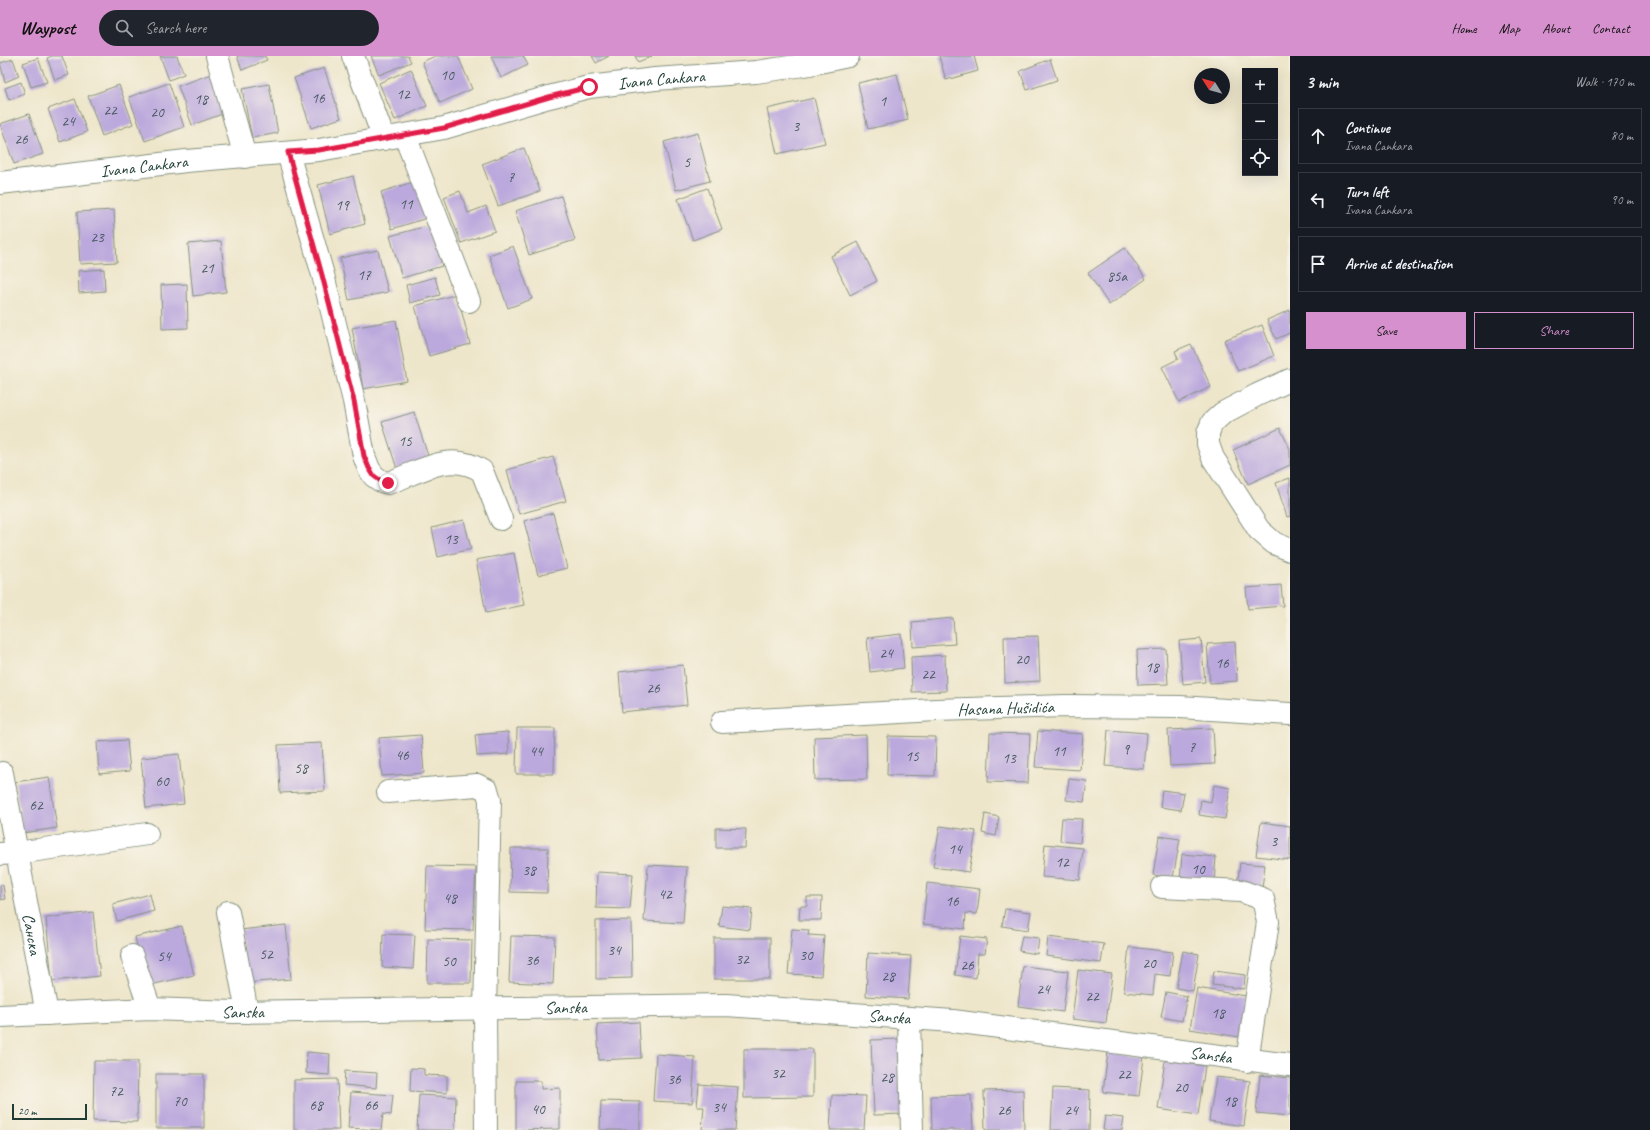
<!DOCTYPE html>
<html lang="en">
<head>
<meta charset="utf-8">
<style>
	body { margin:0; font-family:Caveat,sans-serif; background:#20242c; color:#f1f3f6 }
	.controls { position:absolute; right:12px; top:12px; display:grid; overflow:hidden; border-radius:0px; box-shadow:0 4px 16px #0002 }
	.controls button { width:36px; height:36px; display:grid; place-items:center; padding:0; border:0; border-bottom:1px solid #363941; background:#171b24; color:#f1f3f6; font:20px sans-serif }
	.compass { position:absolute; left:1194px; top:12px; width:36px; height:36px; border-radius:50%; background:#171b24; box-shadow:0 4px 16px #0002; rotate:307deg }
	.scale { position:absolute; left:12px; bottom:10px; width:75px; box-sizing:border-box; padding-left:4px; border:2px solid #1f3d34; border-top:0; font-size:11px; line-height:14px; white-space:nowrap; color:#1f3d34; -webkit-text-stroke:3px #f7f3e8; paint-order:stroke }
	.stop { position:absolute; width:12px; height:12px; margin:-9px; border:3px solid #e11d48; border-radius:50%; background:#fff }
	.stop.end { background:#e11d48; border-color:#fff; box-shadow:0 1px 4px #0008 }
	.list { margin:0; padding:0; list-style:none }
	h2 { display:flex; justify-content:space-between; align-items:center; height:52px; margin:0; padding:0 16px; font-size:17px }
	h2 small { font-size:13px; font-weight:400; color:#9ea1a6 }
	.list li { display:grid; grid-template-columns:26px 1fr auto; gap:12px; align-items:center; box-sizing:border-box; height:56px; margin:0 8px 8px; padding:0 8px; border:1px solid #363941; border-radius:0px }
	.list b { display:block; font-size:15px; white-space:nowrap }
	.list p { margin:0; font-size:13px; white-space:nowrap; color:#9ea1a6 }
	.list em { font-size:13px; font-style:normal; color:#9ea1a6 }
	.actions { display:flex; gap:8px; padding:12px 16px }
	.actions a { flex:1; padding:9px 0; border:1px solid #d690ce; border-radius:0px; text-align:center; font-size:14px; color:#d690ce }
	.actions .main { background:#d690ce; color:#111 }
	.icon { flex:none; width:22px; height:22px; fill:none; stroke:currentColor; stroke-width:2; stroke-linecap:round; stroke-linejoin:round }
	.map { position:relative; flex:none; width:1290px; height:1074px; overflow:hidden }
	header { display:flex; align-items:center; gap:24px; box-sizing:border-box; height:56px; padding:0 20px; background:#d690ce; color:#111 }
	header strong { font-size:19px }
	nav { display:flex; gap:22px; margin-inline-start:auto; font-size:14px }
	.search { width:280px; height:36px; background:#20242c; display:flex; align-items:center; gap:10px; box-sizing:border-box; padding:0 14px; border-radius:22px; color:#9ea1a6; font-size:15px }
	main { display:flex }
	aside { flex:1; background:#171b24 }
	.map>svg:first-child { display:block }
</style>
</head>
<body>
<header>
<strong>Waypost</strong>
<div class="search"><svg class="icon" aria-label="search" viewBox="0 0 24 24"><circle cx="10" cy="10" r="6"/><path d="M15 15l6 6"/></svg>Search here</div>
<nav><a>Home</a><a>Map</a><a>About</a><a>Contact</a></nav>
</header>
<main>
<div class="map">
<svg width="1290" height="1074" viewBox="0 0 1290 1074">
	<rect width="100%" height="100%" fill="#f7f3e8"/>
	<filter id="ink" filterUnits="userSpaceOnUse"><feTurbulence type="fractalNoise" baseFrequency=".025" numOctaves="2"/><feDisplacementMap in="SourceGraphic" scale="8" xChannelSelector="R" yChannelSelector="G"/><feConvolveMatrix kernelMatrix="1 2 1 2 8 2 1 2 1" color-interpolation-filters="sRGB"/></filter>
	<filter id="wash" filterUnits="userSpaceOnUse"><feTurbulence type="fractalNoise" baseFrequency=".012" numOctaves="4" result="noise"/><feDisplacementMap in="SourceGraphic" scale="16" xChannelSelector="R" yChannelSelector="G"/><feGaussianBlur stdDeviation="0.9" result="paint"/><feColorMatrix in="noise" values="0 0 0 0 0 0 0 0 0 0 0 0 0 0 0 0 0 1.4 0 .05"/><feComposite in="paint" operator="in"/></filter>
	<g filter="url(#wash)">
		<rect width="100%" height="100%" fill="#eee6ca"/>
		<g id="blocks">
			<!-- building -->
			<g fill="#bba8dd">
				<path d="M52,0H62L69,19L55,24L47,2Z"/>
				<path d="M160,0H177L184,18L169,24Z"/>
				<path d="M237,0H265L267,4L242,14Z"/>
				<path d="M371,0H408L411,6L379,19Z"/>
				<path d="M435,0H458L472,33L440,47L422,6Z"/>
				<path d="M491,0H523L528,9L501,22Z"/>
				<path d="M592,0H609L596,7Z"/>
				<path d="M635,0H652L638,6Z"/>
				<path d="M939,0H974L978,15L946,24Z"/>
				<path d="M38,2L47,26L31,31L23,7Z"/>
				<path d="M13,3L19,20L5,26L0,7Z"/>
				<path d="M1050,3L1057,24L1027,34L1020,15Z"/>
				<path d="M324,12L341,62L311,72L294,22Z"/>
				<path d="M411,13L427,50L395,64L379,27Z"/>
				<path d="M211,18L225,57L192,69L178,30Z"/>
				<path d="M897,18L908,64L868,73L858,27Z"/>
				<path d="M21,26L25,38L9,44L5,32Z"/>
				<path d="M169,27L184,71L145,85L129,41Z"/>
				<path d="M269,28L278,77L252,82L242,33Z"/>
				<path d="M119,29L133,68L102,80L88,40Z"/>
				<path d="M814,42L825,87L777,98L767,53Z"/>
				<path d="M75,43L87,76L60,86L48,53Z"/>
				<path d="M29,58L43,98L14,108L0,68Z"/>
				<path d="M698,77L710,125L676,134L664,86Z"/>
				<path d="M524,92L540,135L498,150L482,108Z"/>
				<path d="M353,120L365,168L330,178L318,129Z"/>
				<path d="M419,124L430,161L392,173L381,136Z"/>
				<path d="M707,132L722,173L693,184L678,143Z"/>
				<path d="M460,135L468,157L486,150L495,175L461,187L444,141Z"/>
				<path d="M561,140L575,184L529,199L515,155Z"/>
				<path d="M114,154L117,206L80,208L77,156Z"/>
				<path d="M431,169L442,210L402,222L390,180Z"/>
				<path d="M221,185L226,236L193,240L188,188Z"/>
				<path d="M858,186L877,225L850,239L831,200Z"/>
				<path d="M513,190L532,243L508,252L489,199Z"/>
				<path d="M1125,192L1146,223L1109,249L1088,217Z"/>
				<path d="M378,194L388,236L349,244L340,202Z"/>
				<path d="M104,213L105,235L79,237L78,215Z"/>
				<path d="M435,221L440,239L410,247L406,229Z"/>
				<path d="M187,228L188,272L162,273L161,229Z"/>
				<path d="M457,238L470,288L429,300L415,250Z"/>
				<path d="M1290,254V277L1276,283L1267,264Z"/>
				<path d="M396,264L407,325L363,333L352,272Z"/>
				<path d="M1262,269L1274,300L1238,315L1224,284Z"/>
				<path d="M1191,288L1211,331L1179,346L1162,311L1178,303L1175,295Z"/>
				<path d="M414,356L429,403L397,413L382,366Z"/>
				<path d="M1280,372L1290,393V409L1248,428L1233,394Z"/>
				<path d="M553,401L566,445L519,458L507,414Z"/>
				<path d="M1290,422V460L1287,461L1276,427Z"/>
				<path d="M553,457L567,512L538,519L524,465Z"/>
				<path d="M464,464L471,493L438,501L432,472Z"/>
				<path d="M514,497L524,549L486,557L476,504Z"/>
				<path d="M1281,529L1283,550L1248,553L1246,532Z"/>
				<path d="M953,562L955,588L913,591L912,566Z"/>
				<path d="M901,578L904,612L870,616L867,582Z"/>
				<path d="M1038,580L1040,625L1005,627L1004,581Z"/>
				<path d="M1201,583L1205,626L1183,628L1179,585Z"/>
				<path d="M1235,586L1237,625L1210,627L1207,588Z"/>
				<path d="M1166,593L1168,628L1138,629L1137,594Z"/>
				<path d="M945,599L946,635L912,636L911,601Z"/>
				<path d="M683,609L687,649L622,656L619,616Z"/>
				<path d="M517,672H555L554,718H516Z"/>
				<path d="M1213,672L1215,708L1170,710L1168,674Z"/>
				<path d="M1108,674L1147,677L1144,713L1105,710Z"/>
				<path d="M1038,675L1083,678L1080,714L1035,711Z"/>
				<path d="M508,676L509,698L477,700L475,679Z"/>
				<path d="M990,677L1030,678L1028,727L988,726Z"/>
				<path d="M421,679L424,717L382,720L379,682Z"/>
				<path d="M866,679L867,723L815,724L814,681Z"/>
				<path d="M888,680L936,681L935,720L887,719Z"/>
				<path d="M127,684L130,715L99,718L97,686Z"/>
				<path d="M322,687L325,735L280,737L278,689Z"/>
				<path d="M179,698L184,748L146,752L141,702Z"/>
				<path d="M49,721L57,772L23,777L15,726Z"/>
				<path d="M1069,723L1087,725L1084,746L1066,744Z"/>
				<path d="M1214,729L1230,732L1225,763L1199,759L1201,744L1211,746Z"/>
				<path d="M1162,734L1184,737L1181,754L1160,751Z"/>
				<path d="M985,758L999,761L996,780L982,777Z"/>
				<path d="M1062,762L1082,763L1080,787L1060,785Z"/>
				<path d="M1261,766L1290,770V804L1256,800Z"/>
				<path d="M940,770L976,775L969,816L933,811Z"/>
				<path d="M716,772L746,773L745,792H716Z"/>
				<path d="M1159,780L1180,783L1173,822L1153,819Z"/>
				<path d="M1045,788L1083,792L1080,824L1042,821Z"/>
				<path d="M511,792H548L547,837L510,836Z"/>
				<path d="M1182,798L1216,801L1214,827L1180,825Z"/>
				<path d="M1240,807L1265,809L1262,832L1237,830Z"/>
				<path d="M648,809L687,811L683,867L644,865Z"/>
				<path d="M427,810L476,811L473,874L425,873Z"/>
				<path d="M597,816L633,818L630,853L596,852Z"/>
				<path d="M927,827L980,833L977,858L966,857L965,873L923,868Z"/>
				<path d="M0,829H3L5,843L0,844Z"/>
				<path d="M150,838L154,855L117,865L113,848Z"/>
				<path d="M807,841H822L821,864H799L800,850H807Z"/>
				<path d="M722,850L752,853L750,874L719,870Z"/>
				<path d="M1005,853L1031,856L1028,874L1002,870Z"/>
				<path d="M93,856L100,920L52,925L46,862Z"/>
				<path d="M631,864L632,922L596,923V865Z"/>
				<path d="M286,869L291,923L246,927L240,874Z"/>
				<path d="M182,870L194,919L146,930L135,881Z"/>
				<path d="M792,873L809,874L808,879L824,880L821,920L788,918Z"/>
				<path d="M383,878L415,879L413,913L382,911Z"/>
				<path d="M511,880L555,881L553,928L509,926Z"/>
				<path d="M960,880L987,883L985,898H978L976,922L955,919Z"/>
				<path d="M1022,880L1039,882L1037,898L1019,895Z"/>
				<path d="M1048,881L1104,888L1101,907L1046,900Z"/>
				<rect x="714" y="882" width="56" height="41"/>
				<path d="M428,883L472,884L471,927H427Z"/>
				<path d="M1129,891L1173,896L1170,920L1155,918L1153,939L1124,936Z"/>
				<path d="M1183,895L1199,898L1193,935L1176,932Z"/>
				<path d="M868,897L911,900L908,943L866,940Z"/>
				<path d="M1023,910L1068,915L1063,956L1018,950Z"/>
				<path d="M1078,914L1112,918L1106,967L1072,963Z"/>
				<path d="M1214,915L1245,919L1244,933L1212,929Z"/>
				<path d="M1197,932L1246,940L1239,981L1190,973Z"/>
				<path d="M1166,936L1187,940L1182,965L1161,961Z"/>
				<path d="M639,966L641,1002L599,1004L597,968Z"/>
				<path d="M900,983L904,1058L874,1059L871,984Z"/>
				<path d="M744,993H813V1041L744,1042Z"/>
				<path d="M307,996L330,998L329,1019L306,1017Z"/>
				<path d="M1108,996L1144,1001L1139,1040L1103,1036Z"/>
				<path d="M656,998L695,1001L692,1047L653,1045Z"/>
				<path d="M1165,1004L1205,1010L1198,1059L1158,1053Z"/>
				<path d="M94,1005H138L137,1066L93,1065Z"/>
				<path d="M411,1012L424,1013V1019L447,1020V1037L410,1035Z"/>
				<path d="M345,1015L377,1017L376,1032L344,1029Z"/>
				<rect x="156" y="1018" width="48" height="54"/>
				<path d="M1260,1019L1290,1022V1060L1256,1057Z"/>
				<path d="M1216,1021L1250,1025L1244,1070L1209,1065Z"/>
				<path d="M337,1023L339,1074H294V1024Z"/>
				<path d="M516,1025H541V1033L560,1032V1073L516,1074Z"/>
				<path d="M699,1028L738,1031L735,1074H702L704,1051H697Z"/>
				<path d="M1053,1032L1090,1034L1089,1074H1051Z"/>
				<path d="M1023,1034L1024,1074H985L984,1035Z"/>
				<path d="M351,1036L393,1039L391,1059L383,1058L381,1074L348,1072Z"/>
				<path d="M419,1039L456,1041L455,1074H417Z"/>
				<path d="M832,1039L866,1040L864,1074H830Z"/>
				<path d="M971,1039L973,1074H932L931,1040Z"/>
				<path d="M601,1045L640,1046V1074H600Z"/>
				<path d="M1105,1060L1124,1062L1122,1074H1103Z"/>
			</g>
		</g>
	</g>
	<g filter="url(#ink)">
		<use href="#blocks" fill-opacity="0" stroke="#86927f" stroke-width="1"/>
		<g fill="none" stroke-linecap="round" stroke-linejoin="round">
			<defs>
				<g id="minor">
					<path d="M217,0L245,101"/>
					<path d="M353,0L384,83"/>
					<path d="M405,80L469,245"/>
					<path d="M288,97L323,219L354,345L364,400L369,413L374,420L381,425L388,427C420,416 450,394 482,415L501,463"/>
					<path id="s1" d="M0,127L186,105L319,94L444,72L549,41L589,31L655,23L756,16L810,8L848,0"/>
					<path d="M1290,324L1257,339L1223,357L1212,367L1208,377V388L1213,402L1259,474L1274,487L1290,494"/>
					<path id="s2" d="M722,666L936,654L1065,650L1180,651L1290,658"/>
					<path id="s3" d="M2,717L47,958"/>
					<path d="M388,736L477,729L487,734L490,744L485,953L486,1074"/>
					<path d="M0,798L17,797L147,778"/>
					<path d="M1162,831L1241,835L1263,843L1268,866L1247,1005"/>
					<path d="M228,856L247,956"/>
					<path d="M132,900L150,953"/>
					<path id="s4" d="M0,960L150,953L234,956L726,949L953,965L1290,1009"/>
					<path d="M909,962L912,1074"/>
				</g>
			</defs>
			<!-- minor casing -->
			<use href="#minor" stroke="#86927f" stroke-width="24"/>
			<!-- minor -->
			<use href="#minor" stroke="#fff" stroke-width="22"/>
		</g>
	</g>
	<g fill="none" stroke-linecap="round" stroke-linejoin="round" filter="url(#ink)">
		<!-- route -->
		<path stroke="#e11d48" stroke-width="5" d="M388,427L381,425L374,420L369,412L364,400L354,345L322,219L288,96L319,94L444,72L549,41L589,31"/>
	</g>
	<g text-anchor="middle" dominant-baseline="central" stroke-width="4" stroke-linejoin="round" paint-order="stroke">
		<!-- number labels -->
		<g font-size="15" fill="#46585e">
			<text x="447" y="19">10</text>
			<text x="403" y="38">12</text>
			<text x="318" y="42">16</text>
			<text x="201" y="43">18</text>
			<text x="883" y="45">1</text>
			<text x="110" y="54">22</text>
			<text x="157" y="56">20</text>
			<text x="68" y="65">24</text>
			<text x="796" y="70">3</text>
			<text x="21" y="83">26</text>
			<text x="687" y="106">5</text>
			<text x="511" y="121">7</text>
			<text x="406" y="148">11</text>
			<text x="342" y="149">19</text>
			<text x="97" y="181">23</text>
			<text x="207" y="212">21</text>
			<text x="364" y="219">17</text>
			<text x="1117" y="220">85a</text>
			<text x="405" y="385">15</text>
			<text x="451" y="483">13</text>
			<text x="886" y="597">24</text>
			<text x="1022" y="603">20</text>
			<text x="1222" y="607">16</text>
			<text x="1152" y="611">18</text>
			<text x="928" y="618">22</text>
			<text x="653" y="632">26</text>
			<text x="1192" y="691">7</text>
			<text x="1126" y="693">9</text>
			<text x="536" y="695">44</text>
			<text x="1059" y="695">11</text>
			<text x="402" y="699">46</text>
			<text x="912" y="700">15</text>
			<text x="1009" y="702">13</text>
			<text x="301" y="712">58</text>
			<text x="162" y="725">60</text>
			<text x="36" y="749">62</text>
			<text x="1274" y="785">3</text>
			<text x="955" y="793">14</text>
			<text x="1062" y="806">12</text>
			<text x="1198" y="813">10</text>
			<text x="529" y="814">38</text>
			<text x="665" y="838">42</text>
			<text x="450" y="842">48</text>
			<text x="952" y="845">16</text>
			<text x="614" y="894">34</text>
			<text x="266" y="898">52</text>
			<text x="806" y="899">30</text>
			<text x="164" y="900">54</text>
			<text x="742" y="903">32</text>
			<text x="532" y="904">36</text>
			<text x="449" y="905">50</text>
			<text x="1149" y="907">20</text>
			<text x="967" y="909">26</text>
			<text x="888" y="920">28</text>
			<text x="1043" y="933">24</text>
			<text x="1092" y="940">22</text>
			<text x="1218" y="957">18</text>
			<text x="778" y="1017">32</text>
			<text x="1124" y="1018">22</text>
			<text x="887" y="1021">28</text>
			<text x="674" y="1023">36</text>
			<text x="1181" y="1031">20</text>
			<text x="116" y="1035">72</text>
			<text x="180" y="1045">70</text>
			<text x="1230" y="1045">18</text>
			<text x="316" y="1049">68</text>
			<text x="371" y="1049">66</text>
			<text x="719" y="1051">34</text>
			<text x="538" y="1053">40</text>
			<text x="1004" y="1054">26</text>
			<text x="1071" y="1054">24</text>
		</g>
		<!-- street labels -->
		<g font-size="17" fill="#1f3d34" stroke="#f7f3e8">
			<text stroke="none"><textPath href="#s1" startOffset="671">Ivana Cankara</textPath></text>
			<text stroke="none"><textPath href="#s1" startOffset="145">Ivana Cankara</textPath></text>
			<text stroke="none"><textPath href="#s2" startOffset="284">Hasana Hušidića</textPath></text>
			<text stroke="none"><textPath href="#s3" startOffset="164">Санска</textPath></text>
			<text stroke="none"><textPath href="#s4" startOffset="566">Sanska</textPath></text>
			<text stroke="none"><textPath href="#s4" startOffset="243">Sanska</textPath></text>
			<text stroke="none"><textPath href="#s4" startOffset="890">Sanska</textPath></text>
			<text stroke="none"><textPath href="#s4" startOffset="1214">Sanska</textPath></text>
		</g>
	</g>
</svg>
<div class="controls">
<button>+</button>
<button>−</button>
<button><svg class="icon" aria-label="locate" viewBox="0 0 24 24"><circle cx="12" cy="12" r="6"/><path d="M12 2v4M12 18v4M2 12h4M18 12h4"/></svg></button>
</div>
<svg class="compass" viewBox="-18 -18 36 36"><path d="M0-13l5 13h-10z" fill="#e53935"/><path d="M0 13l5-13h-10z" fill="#9ea1a6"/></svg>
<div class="scale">20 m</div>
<div class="stop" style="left:589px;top:31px"></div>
<div class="stop end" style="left:388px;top:427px"></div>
</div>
<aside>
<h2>3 min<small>Walk · 170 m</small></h2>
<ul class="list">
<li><svg class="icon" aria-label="ahead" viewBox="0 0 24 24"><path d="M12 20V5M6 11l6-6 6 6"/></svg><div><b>Continue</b><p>Ivana Cankara</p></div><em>80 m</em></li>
<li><svg class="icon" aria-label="left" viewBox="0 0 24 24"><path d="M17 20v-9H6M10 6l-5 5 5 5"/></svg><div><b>Turn left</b><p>Ivana Cankara</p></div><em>90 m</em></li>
<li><svg class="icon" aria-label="arrive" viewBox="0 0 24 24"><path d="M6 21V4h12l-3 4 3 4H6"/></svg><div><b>Arrive at destination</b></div></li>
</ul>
<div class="actions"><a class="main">Save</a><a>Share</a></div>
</aside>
</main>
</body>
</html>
